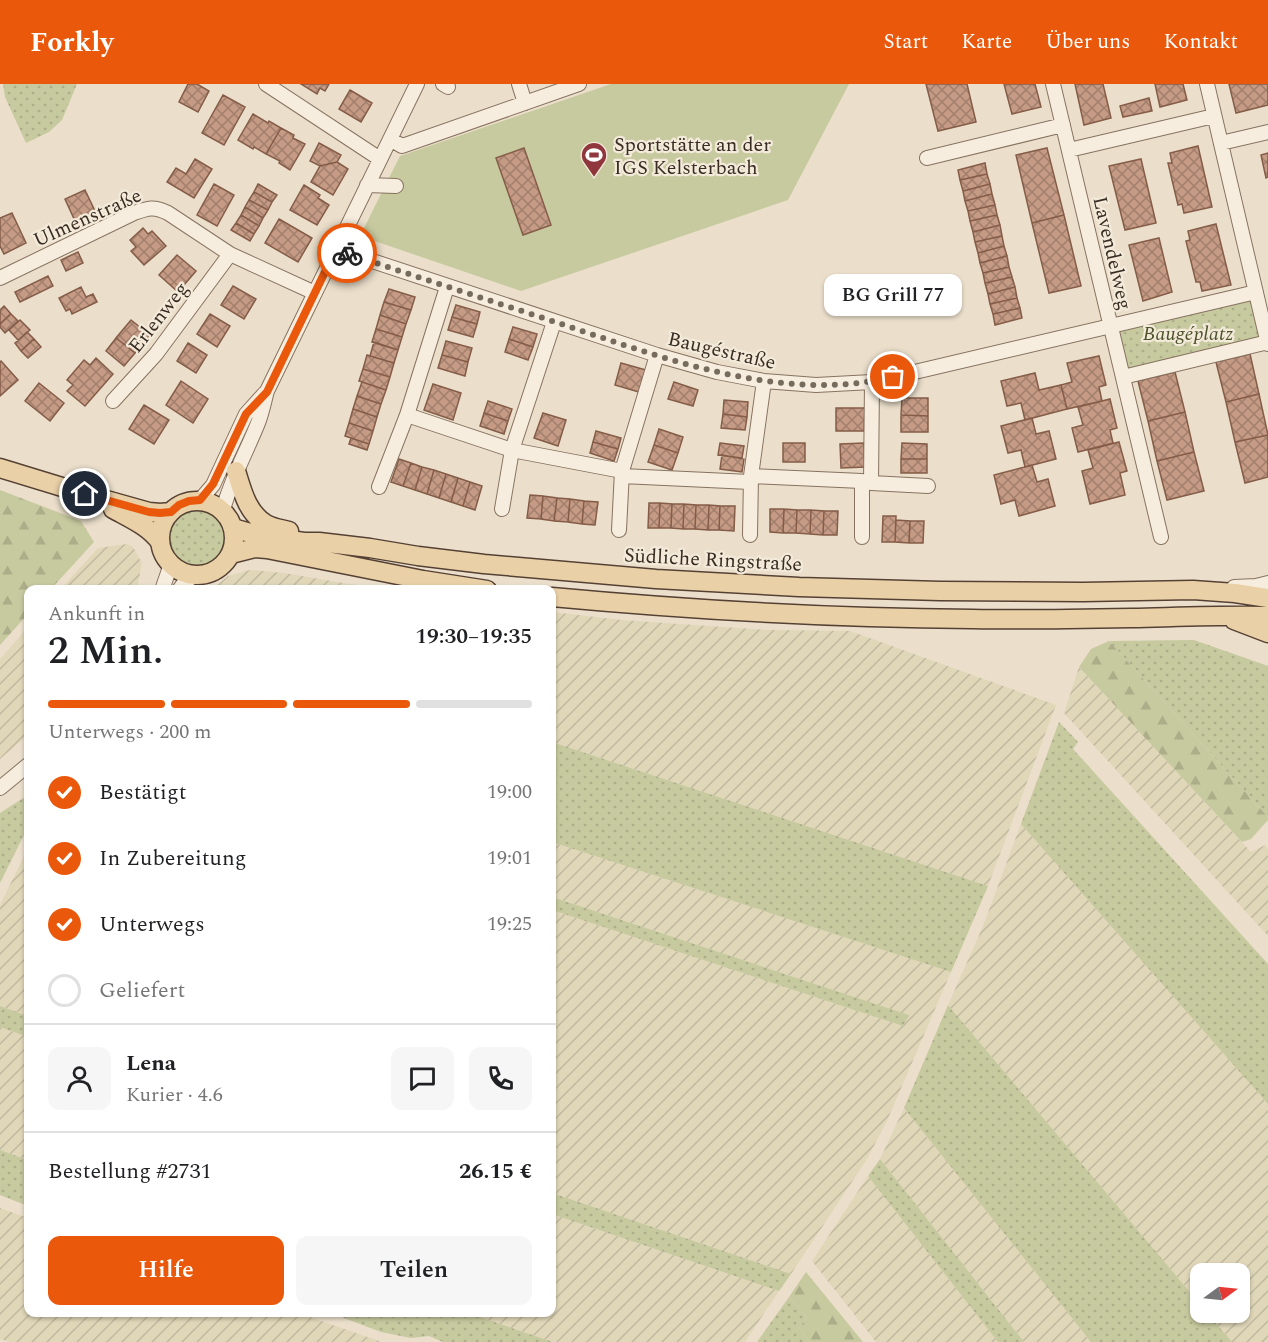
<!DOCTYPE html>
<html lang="de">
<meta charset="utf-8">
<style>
body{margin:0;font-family:Spectral,serif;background:#f6f6f6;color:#202124;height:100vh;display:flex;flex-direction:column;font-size:22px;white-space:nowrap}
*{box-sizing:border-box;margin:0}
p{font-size:20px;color:#757577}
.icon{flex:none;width:33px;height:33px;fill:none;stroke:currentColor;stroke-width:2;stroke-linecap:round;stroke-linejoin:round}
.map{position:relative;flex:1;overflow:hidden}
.side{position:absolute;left:24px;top:501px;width:532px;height:732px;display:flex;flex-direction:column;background:#fff;border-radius:12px;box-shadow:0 2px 4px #0004}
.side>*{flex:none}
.needle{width:39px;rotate:75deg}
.tools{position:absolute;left:1190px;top:1179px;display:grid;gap:12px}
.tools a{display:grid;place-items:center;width:60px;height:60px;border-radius:12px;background:#fff;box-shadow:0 2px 4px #0004;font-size:30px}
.pin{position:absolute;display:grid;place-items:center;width:51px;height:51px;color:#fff;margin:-26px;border:3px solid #fff;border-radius:50%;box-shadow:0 2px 6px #0007}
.courier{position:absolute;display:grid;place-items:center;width:60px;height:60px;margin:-30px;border:4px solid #ea580c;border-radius:50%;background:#fff;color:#222;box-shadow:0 2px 8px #0007}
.bubble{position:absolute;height:42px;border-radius:12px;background:#fff;box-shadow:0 2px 4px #0004;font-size:20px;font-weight:600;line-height:42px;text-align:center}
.overview em{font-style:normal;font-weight:600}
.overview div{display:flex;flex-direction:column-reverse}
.overview{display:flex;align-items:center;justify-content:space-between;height:102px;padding:0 24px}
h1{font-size:39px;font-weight:600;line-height:45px}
.bar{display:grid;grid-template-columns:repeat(4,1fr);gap:9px 6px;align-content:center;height:72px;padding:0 24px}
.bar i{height:8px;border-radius:4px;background:#e0e0e0}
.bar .current{background:#ea580c}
.bar p{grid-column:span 4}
.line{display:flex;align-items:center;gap:15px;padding:0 24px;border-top:2px solid #e0e0e0}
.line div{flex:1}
.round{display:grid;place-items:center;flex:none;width:63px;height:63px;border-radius:12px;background:#f6f6f6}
ol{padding:0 24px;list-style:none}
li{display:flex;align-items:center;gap:18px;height:66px}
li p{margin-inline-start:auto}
li .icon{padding:6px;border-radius:50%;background:#ea580c;color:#fff;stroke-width:4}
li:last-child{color:#757577}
li i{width:33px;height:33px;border:3px solid #e0e0e0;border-radius:50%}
.cta{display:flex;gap:12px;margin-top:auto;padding:12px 24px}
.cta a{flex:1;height:69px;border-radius:12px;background:#ea580c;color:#fff;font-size:24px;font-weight:600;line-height:69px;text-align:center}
.cta a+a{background:#f6f6f6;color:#202124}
header{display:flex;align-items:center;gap:36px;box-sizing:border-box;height:84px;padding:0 30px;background:#ea580c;color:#fff}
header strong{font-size:28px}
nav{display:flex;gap:33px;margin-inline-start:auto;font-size:21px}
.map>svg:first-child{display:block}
.farmland{fill:url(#farmland-furrows)}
.grass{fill:url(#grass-dots)}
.forest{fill:url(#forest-firs)}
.garden{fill:#c7c99f}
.building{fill:url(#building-cross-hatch);stroke:#845c48;stroke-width:1.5}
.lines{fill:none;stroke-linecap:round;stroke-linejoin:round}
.minor-casing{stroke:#877260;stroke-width:16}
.major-casing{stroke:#554134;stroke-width:21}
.minor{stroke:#f6edde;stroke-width:14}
.major{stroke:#ead0a7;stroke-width:18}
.done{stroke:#776b5d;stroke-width:6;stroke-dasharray:0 10.8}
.route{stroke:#ea580c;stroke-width:8}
.labels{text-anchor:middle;stroke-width:4.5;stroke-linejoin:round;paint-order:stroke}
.poi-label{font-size:20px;fill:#392c22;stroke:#f3eada;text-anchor:start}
.street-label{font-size:20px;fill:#392c22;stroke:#f3eada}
.park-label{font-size:20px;font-style:italic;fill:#4c532b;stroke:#f3eada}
</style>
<header>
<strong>Forkly</strong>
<nav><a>Start</a><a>Karte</a><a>Über uns</a><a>Kontakt</a></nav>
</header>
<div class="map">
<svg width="1268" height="1258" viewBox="0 0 1268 1258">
<defs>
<pattern id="farmland-furrows" width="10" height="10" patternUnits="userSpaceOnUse" patternTransform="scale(1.5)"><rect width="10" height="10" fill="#e0d7b9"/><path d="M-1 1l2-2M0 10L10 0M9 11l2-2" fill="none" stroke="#c1b99f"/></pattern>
<pattern id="grass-dots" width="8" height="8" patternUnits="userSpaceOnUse" patternTransform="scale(1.5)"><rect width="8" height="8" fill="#c7c99f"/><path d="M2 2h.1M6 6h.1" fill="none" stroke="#acad89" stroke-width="1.8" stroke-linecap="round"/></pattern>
<pattern id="forest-firs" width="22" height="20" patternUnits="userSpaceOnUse" patternTransform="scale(1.5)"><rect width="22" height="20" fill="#c7c99f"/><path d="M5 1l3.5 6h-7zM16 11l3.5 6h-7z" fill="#acad89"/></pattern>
<pattern id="building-cross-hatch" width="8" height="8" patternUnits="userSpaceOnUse" patternTransform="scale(1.5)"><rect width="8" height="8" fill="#c69b85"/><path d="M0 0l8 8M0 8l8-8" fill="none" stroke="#a27f6c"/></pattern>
</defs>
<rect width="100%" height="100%" fill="#ebdfcb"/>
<!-- farmland -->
<path class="farmland" d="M127,460L133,463L142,479L137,505H61L98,464Z
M250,486L284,489L379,505H212L228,492Z
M552,528L622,536L767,546L850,547L1056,621L988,802L552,658Z
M28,543V651L0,675V575Z
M1079,583L1251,768L1265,761L1268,765V852L1064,629Z
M1021,740L1268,1020V1258H1232L1207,1229L1239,1228V1190H1200V1220L948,921L983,842Z
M552,758L951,888L887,1037L867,1075L791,1190L552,1109V826L903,942L908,931L552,813Z
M28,764V932L0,922V821Z
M0,943L28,953V1076L0,1066Z
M904,1024L1091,1258H1024L880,1075Z
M868,1092L998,1258H876L812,1177Z
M0,1124L28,1134V1228L298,1229L382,1258H9L0,1255Z
M552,1130L779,1207L745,1258H553L468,1229L552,1228Z"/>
<!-- grass -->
<path class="grass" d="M3,0H77L62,36L49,48L26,59L5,13Z
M1248,203L1262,263L1129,295L1115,234Z
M168 454a30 30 0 1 1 60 0a30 30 0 1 1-60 0Z
M1194,556L1268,582V733L1109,557Z
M1059,638L1078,658L1073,665L1268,880V1020L1021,740Z
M552,658L988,802L951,888L552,758Z
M28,711V743L0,799V729Z
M552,813L909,931L903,942L552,826Z
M948,921L1200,1220V1228L1207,1229L1232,1258H1091L904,1024Z
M0,922L28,932V953L0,943Z
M0,1066L28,1076V1122L0,1111Z
M880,1075L1024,1258H998L868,1092Z
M552,1109L791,1190L779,1207L552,1130Z
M789,1213L807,1233L799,1244L810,1258H757Z
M336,1229H468L553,1258H443L429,1252L411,1254L381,1248L344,1234Z"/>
<!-- forest -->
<path class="forest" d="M0,406L81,437L94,458L51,505L28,506V530L0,561Z
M1109,557L1268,733V736L1251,755L1242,758L1079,583L1091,565Z
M806,1188L863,1258H810L799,1244L807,1233L789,1213Z"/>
<!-- garden -->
<path class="garden" d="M611,0H849L788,116L521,207L360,152L400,72Z"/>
<!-- building -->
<path class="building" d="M188,0H197L209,7L198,28L179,18Z
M301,0H329L325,7L320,4L317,10Z
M926,0H967L976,38L938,47Z
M1004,0H1035L1041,23L1012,30Z
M1075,0H1103L1111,34L1084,41Z
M1155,0H1183L1187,16L1160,23Z
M1229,0H1268V21L1236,29Z
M350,6L372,19L361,38L339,25Z
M223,11L245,23L224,61L202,49Z
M1149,14L1152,27L1123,33L1120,22Z
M253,30L268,39L269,37L281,44L266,70L254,63L253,65L238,56Z
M281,44L294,51L293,54L305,60L290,86L279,79L280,77L266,70Z
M319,59L341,71L337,78L320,82L310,77Z
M1198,62L1212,123L1184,129L1182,120L1178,121L1168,79H1172L1170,69Z
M524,64L551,141L523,151L496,74Z
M1047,64L1064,131L1032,139L1016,71Z
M1268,69V93L1266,94L1261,71Z
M195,75L212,85L194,114L167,98L176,84L186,90Z
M1141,75L1156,139L1125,146L1109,82Z
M337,78L348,85L333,111L311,98L320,82Z
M985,79L987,90L960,96L958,86Z
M987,90L990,100L963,107L960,96Z
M214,100L234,111L217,142L197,131Z
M258,100L277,111L272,118L254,108Z
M990,100L992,110L965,117L963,107Z
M304,101L320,111L318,114L329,121L317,141L290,126Z
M85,106L95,127L75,137L65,115Z
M254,108L272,118L268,126L249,116Z
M992,110L995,121L968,127L965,117Z
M249,116L268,126L263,134L245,123Z
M995,121L997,131L970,137L968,127Z
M245,123L263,134L259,142L241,131Z
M12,129L26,159L4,170L0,162V134Z
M241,131L259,142L254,150L236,139Z
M997,131L1000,141L973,148L970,137Z
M1064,131L1081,202L1049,209L1032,139Z
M279,135L312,154L298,178L265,159Z
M236,139L254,150L250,157L231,146Z
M1216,140L1231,201L1202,207L1200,198H1196L1186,157L1190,156L1188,147Z
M1000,141L1002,152L975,158L973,148Z
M143,144L148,150L152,147L166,162L144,181L131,167L136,163L130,156Z
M1002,152L1004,162L978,169L975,158Z
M1159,154L1172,208L1143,217L1129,161Z
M1004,162L1007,172L980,179L978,169Z
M78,168L83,179L66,187L61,176Z
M177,171L196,187L178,208L159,191Z
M1007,172L1009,183L983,189L980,179Z
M1009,183L1012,193L985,199L983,189Z
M48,192L53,202L20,218L15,208Z
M1012,193L1015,203L988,210L985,199Z
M233,202L256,215L244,235L221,221Z
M81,203L86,213L93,210L97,218L72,230L70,225L66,227L59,214Z
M1015,203L1017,214L990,220L988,210Z
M389,205L415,213L411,226L384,218Z
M1017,214L1020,224L993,230L990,220Z
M384,218L411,226L406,240L380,231Z
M456,221L480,228L477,240L452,233Z
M4,222L11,230L0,240V226Z
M1020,224L1022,234L995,241L993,230Z
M11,230L18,237L5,249L0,243V240Z
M210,230L230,242L217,263L197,250Z
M380,231L406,240L402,253L376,245Z
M452,233L477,240L473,253L448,246Z
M20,236L30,246L18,256L9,246Z
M131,236L150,251L135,269L116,254Z
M513,243L537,250L533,263L509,255Z
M376,245L402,253L398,266L372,258Z
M27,248L34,255L21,267L15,259Z
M116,254L135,269L124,282L106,267Z
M34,255L41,263L28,274L21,267Z
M509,255L533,263L528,276L505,268Z
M446,257L472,264L468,278L442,271Z
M374,258L398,266L394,279L370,272Z
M188,259L207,271L196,289L177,277Z
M1250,270L1259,310L1226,318L1216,278Z
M367,271L394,279L390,293L363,285Z
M442,271L468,278L465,292L438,284Z
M1099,272L1106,301L1099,303L1102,317L1067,325L1061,301L1072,298L1067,279Z
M96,274L113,290L85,322L67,307L73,301L67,296L84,276L90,281Z
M1,277L18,296L0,312V278Z
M621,279L646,286L639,308L615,301Z
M363,285L390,293L386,306L359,297Z
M1175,288L1185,328L1148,337L1138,297Z
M1035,289L1039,306L1061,301L1067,325L1025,336L1021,319L1007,322L1001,297Z
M181,297L208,315L193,339L166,321Z
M362,298L386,306L381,320L357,312Z
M674,298L698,306L693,322L668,315Z
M39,299L64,319L50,337L25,317Z
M433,300L461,309L453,336L424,326Z
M1259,310L1268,351L1235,358L1226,318Z
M357,312L381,320L377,333L353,325Z
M902,314H928V332L901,331Z
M1110,315L1117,344L1110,346L1113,359L1078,368L1072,344L1083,341L1078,323Z
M724,316L748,318L747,333L723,330Z
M488,317L512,325L508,337L484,329Z
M144,321L169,336L154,360L129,345Z
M836,324H865L864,347H836Z
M353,325L377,333L373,347L349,339Z
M1185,328L1194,368L1157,377L1148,337Z
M484,329L508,337L504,350L480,342Z
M543,329L566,336L558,362L534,354Z
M723,330L747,333L745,346L721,344Z
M901,331L928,332V348H901Z
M1032,334L1036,350L1049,347L1056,375L1025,383L1021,366L1008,369L1001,342Z
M349,339L373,347L369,360L345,352Z
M659,345L683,353L678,369L654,361Z
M596,347L621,354L618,365L593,358Z
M1268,351V393L1245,399L1235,358Z
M351,354L369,360L367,366L349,360Z
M593,358L618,365L614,377L590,369Z
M1119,358L1127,387L1120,389L1125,411L1090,420L1082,387L1093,384L1088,366Z
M720,359L744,362L742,374L718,371Z
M783,359H805V378H783Z
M864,359L865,383L841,384L840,360Z
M902,359L927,360V375H901Z
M654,361L678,369L672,386L648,378Z
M1194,368L1204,407L1167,416L1157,377Z
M722,371L744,375L742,388L720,385Z
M399,375L411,379L403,402L391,398Z
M901,375H927V389H901Z
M411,379L422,383L415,406L403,402Z
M1032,381L1037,398L1048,395L1055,422L1019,432L1015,416L1001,420L994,391Z
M422,383L434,386L427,410L415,406Z
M434,386L446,390L439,414L427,410Z
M446,390L458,394L451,418L439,414Z
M458,394L470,398L463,422L451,418Z
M470,398L482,402L475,426L463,422Z
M530,411L543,412L541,435L527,434Z
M543,412L557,414L554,437L541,435Z
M557,414L570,415L568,438L554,437Z
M570,415L584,417L582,440L568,438Z
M584,417L598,418L595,441L582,440Z
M649,419H660L659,444H648Z
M660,419L672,420L671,444H659Z
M672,420H684L683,445L671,444Z
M684,420L696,421L695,445H683Z
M696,421H709L708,446L695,445Z
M709,421L720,422L719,446H708Z
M720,422H735L734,447L719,446Z
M770,425H784L783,449L770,448Z
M784,425L797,426L796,449H783Z
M797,426H811L810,450L796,449Z
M811,426L824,427L823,451L810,450Z
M824,427H838L837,451H823Z
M883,432H896L895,458H882Z
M896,436L910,437L909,459L895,458Z
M910,437H924L923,459H909Z"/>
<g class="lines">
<!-- minor casing -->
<g class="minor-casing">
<path id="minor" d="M266,0L380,75
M443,0L448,3
M519,0L525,19
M1053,0L1161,453
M1207,0L1268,260
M390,55L402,62L579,0
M1221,59L1268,48
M1069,66L1214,32
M927,74L1063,41
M367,101L396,102
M336,165L657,271L717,288L764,297L816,301L872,298L1256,208
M0,194L134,129C148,124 154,122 168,129L230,170L315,209
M1123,293L1268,258
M113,317L156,270L230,170
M407,331L512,366L622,387L657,271
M622,392L750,398
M751,392L862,397L871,399L928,402
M871,399L872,298
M379,403L407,331L447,203
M200,416L213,401L246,330L265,309
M502,425L512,366L554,238
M223,426C231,395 246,369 258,339C262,329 264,318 267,307L417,0
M619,446L622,387
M750,451L751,392L764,297
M862,453V397
M1234,503L1256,502L1268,499
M162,506L171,480
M179,506L184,499L195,491
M0,704L28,681"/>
</g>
<!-- major casing -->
<g class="major-casing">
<path id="major" d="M0,384L85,410L149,428L160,429L171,428
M236,387C242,406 247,429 266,440C273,444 282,445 289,447
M160 454a37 37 0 1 1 74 0a37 37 0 1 1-74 0Z
M113,425C131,435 148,442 160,458
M233,444L261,452L304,458H319L370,464L418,472L484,480L656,495L799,503L940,507L1083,508L1193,506L1235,509L1268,514
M231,470L255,464L267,465L423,496L487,506
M552,513C692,526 833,534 973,535C1026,536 1079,535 1132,534C1177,533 1223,531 1268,532
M1234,536L1268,549"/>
</g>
<!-- minor -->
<use href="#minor" class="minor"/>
<!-- major -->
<use href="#major" class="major"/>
</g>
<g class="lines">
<!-- done -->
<path class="done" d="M347,169C416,193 486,215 555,238C662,273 778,320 893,293"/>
<!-- route -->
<path class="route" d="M85,410L149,428L160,429L171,428L179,421L189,417L200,416L213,400L246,330L267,308L336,165L347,169"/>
</g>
<!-- icons -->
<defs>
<g id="stadium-pin" transform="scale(1.35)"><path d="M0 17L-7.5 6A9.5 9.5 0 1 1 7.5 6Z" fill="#90363d" stroke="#f3eada"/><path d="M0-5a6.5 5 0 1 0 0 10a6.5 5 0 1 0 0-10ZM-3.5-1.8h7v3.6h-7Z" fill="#fff"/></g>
</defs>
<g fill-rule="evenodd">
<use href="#stadium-pin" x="594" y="71"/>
</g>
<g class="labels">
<!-- poi labels -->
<g class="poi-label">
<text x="614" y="67">Sportstätte an der<tspan x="614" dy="23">IGS Kelsterbach</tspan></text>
</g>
<!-- street labels -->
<g class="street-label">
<text transform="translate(87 133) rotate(-24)" y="7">Ulmenstraße</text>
<text transform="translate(1113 169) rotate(77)" y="7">Lavendelweg</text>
<text transform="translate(158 233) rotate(-52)" y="7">Erlenweg</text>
<text transform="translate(722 266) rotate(13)" y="7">Baugéstraße</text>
<text transform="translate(713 475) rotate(3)" y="7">Südliche Ringstraße</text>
</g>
<!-- park labels -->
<g class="park-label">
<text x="1188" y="256">Baugéplatz</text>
</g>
</g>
</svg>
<div class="tools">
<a><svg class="needle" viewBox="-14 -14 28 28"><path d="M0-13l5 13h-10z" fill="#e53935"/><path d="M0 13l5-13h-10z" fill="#757577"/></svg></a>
</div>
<div class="pin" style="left:893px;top:293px;background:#ea580c"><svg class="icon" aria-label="bag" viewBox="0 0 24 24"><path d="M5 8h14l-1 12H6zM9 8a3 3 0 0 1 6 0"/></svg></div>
<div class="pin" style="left:85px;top:410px;background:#1f2937"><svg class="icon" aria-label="home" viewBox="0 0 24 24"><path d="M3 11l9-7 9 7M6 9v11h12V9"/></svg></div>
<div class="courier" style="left:347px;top:169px"><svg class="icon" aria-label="bike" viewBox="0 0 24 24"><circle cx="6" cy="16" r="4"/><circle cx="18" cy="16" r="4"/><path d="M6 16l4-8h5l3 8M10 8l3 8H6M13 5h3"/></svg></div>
<div class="bubble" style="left:824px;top:190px;width:138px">BG Grill 77</div>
<section class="side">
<div class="overview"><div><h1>2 Min.</h1><p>Ankunft in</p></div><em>19:30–19:35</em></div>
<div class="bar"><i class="current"></i><i class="current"></i><i class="current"></i><i></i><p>Unterwegs · 200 m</p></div>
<ol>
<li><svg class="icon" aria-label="check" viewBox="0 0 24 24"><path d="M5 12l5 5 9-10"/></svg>Bestätigt<p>19:00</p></li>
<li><svg class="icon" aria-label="check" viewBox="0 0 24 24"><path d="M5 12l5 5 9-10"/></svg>In Zubereitung<p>19:01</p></li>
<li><svg class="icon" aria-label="check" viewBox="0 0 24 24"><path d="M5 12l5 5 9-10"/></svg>Unterwegs<p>19:25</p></li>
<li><i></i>Geliefert</li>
</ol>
<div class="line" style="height:108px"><a class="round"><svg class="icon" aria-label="person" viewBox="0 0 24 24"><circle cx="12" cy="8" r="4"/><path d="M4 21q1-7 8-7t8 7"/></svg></a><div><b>Lena</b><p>Kurier · 4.6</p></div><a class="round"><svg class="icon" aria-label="chat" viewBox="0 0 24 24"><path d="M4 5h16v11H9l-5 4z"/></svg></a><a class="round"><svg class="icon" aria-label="phone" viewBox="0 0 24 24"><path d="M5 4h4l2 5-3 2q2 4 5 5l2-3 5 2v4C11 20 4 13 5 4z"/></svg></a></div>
<div class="line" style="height:78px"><div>Bestellung #2731</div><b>26.15 €</b></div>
<div class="cta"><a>Hilfe</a><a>Teilen</a></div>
</section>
</div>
